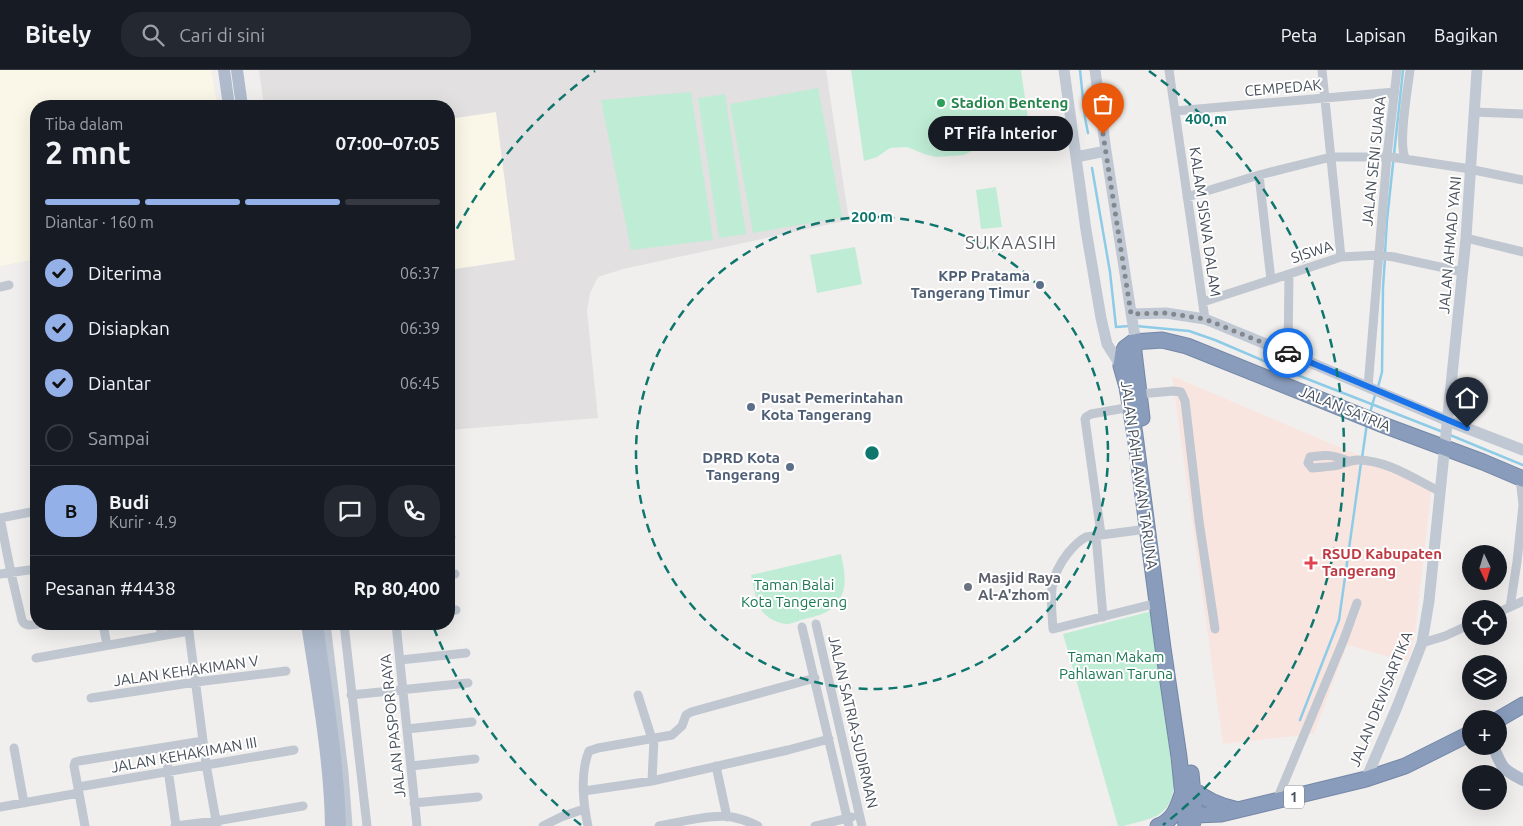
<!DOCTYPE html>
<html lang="id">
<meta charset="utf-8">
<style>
body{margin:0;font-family:Ubuntu,sans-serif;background:#242831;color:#f1f3f6;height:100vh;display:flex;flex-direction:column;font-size:19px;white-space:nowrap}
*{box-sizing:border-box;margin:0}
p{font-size:16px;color:#9ea1a6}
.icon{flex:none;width:28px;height:28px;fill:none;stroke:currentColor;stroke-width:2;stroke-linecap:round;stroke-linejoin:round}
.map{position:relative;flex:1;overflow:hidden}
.details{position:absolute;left:30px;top:30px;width:425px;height:530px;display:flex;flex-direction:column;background:#171b24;border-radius:20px;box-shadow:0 5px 20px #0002}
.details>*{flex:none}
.needle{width:32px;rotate:176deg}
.tools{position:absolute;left:1462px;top:475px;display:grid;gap:10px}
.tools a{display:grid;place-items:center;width:45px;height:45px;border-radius:50%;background:#171b24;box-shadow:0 5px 20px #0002;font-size:25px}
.pin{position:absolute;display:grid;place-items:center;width:42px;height:42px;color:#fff;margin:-51px -21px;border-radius:50% 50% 50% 0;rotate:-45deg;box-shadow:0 0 5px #0007}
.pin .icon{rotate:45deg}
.courier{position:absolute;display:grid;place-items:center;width:50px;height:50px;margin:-25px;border:4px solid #1a73e8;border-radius:50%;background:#fff;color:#222;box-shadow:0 1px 6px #0007}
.bubble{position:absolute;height:35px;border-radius:18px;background:#171b24;box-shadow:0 5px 20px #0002;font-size:16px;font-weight:700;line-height:35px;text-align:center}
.head em{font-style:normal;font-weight:700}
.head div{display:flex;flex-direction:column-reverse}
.head{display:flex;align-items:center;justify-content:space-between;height:85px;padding:0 15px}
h1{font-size:32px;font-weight:700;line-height:38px}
.bar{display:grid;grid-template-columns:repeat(4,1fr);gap:8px 5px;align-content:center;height:60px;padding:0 15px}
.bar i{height:6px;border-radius:4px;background:#363941}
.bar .current{background:#94b0e8}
.bar p{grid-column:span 4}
.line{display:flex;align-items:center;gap:12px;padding:0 15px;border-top:1px solid #363941}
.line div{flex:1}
.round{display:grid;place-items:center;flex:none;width:52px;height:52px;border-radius:20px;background:#242831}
ol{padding:0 15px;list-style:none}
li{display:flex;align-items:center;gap:15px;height:55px}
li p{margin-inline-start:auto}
li .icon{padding:5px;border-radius:50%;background:#94b0e8;color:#111;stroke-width:4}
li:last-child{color:#9ea1a6}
li i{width:28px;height:28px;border:2px solid #363941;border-radius:50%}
header{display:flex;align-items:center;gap:30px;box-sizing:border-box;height:70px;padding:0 25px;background:#171b24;border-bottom:1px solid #363941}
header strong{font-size:24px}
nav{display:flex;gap:28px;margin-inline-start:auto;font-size:18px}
.search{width:350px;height:45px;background:#242831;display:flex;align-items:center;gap:12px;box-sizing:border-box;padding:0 18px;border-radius:20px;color:#9ea1a6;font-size:19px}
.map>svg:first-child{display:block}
.commercial{fill:#fbf7e8}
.education{fill:#e2e0e0}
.medical{fill:#f9e5e0}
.green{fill:#bfecd5}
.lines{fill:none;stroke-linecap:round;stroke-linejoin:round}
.stream{stroke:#8ecbe7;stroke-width:2.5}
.highway-casing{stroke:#7487a6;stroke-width:17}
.street{stroke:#c0c7d0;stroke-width:9}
.secondary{stroke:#c0c8d4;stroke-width:11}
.primary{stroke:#afbbcc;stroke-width:12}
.highway{stroke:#899cbb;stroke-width:15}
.done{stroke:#82888e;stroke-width:5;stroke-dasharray:0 9}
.route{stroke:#1a73e8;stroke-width:6}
.ring{fill:none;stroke:#0f766e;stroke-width:2.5;stroke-dasharray:9 6}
.leisure-dot{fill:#2e9e5b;stroke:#fff;stroke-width:2}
.service-dot{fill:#5c6f8a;stroke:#fff;stroke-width:2}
.health-dot{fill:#e0444e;stroke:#fff;stroke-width:2}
.worship-dot{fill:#6b7280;stroke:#fff;stroke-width:2}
.labels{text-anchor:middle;stroke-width:4;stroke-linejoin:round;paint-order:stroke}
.shield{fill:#fff;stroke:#7e848c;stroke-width:1}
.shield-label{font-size:14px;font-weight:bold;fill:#47505b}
.street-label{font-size:15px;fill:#47505b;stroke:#fff}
.leisure-label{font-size:15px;font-weight:bold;fill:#27864d;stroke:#fff;text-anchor:start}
.service-label{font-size:15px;font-weight:bold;fill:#4e5e75;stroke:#fff;text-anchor:end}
.health-label{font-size:15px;font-weight:bold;fill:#be3a42;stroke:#fff;text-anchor:start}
.worship-label{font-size:15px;font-weight:bold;fill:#5b616d;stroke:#fff;text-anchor:start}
.park-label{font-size:15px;fill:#1c7854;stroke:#fff}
.quarter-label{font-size:18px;letter-spacing:1px;fill:#5b5e63;stroke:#fff}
.centre{fill:#0f766e;stroke:#fff;stroke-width:2.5}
.ring-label{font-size:15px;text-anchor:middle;font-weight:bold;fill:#0f766e;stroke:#fff;stroke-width:4;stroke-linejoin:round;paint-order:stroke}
</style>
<header>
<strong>Bitely</strong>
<div class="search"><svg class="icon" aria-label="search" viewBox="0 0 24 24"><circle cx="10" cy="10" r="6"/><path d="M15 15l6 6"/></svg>Cari di sini</div>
<nav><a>Peta</a><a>Lapisan</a><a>Bagikan</a></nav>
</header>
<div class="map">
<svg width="1523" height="756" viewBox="0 0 1523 756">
<rect width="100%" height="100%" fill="#f1efee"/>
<!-- commercial -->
<path class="commercial" d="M0,0H211L217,36H36V189L0,196Z
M496,42L515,190L449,200V49Z"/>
<!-- education -->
<path class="education" d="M259,0H826L849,150L623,199L598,207L590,223L587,241L598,348L449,360V200L515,190L496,42L449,49V36H264Z"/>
<!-- medical -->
<path class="medical" d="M1172,306L1365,388L1428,418L1431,422L1415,564L1408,592L1347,575L1314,664L1223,674Z"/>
<!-- green -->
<path class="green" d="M851,0H1022L1021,1L1032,74L1009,72L1008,65L993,67L983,75L964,85L936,87L924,84L907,77L890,78L877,87L864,91Z
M818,18L842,147L753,163L730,34Z
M691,22L713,170L631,180L601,30Z
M725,24L746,164L719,168L698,28Z
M996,117L1002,157L981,159L976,120Z
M855,177L862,214L817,223L810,185Z
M841,484C844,500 848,514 840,529C832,544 815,546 801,550C796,552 791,554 786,554C777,553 767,548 762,541C755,531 754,517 751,505Z
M1152,541L1174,716C1170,749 1150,748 1124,756H1118L1063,564Z"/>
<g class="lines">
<!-- stream -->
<path class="stream" d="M1080,0L1085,48L1088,63
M1092,98L1110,202L1116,257L1130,256
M1385,183L1387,150L1403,0
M1136,256L1189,261L1215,270L1292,303L1443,362
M1378,317L1382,302L1383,217L1385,188
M1370,343L1375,325
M1450,365L1523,395
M1362,388L1367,353
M1300,650L1339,550L1361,393"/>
<!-- highway casing -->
<g class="highway-casing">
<path id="highway" d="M1138,271L1134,277V282L1142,348
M1499,649L1523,635
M1193,719C1206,730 1219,736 1235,739
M1188,742L1195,745L1221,744L1366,709L1405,696L1471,663
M1158,756C1172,751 1177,740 1181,727
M1186,756L1179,687L1163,578L1135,365L1127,317L1121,296L1123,282L1125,278L1133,272L1162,270L1187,276L1386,356L1483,392L1523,409
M1186,756L1193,752L1195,745L1191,703"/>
</g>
<!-- street -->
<path class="street" d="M1169,0L1205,249
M1322,0L1341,187
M1175,41L1395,22
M1474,42L1523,44
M1406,89C1397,77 1408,17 1410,0
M1259,105L1271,210
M1187,127L1259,105L1331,87H1391L1464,98L1523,110
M1466,168L1523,182
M0,217L9,215
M1203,232L1341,187L1379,185L1394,187L1463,202
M1288,283L1289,204
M1368,317L1387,86L1397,0
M1140,324L1173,321L1181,322L1185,331L1199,451L1215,559
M1348,391C1333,385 1326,384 1310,387L1308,393L1312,398C1321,397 1331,397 1339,395C1346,393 1350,390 1358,390C1386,390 1413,408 1437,420L1440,424
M0,448L11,503L22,550C25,557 31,555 38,554
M0,448L36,441
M1147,459L1086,467C1078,471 1073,477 1068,483C1047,510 1051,528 1053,559L1157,533
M1101,464L1085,349L1086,347L1091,344L1131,337
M1096,465L1103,547
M449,467H451
M0,504L36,499
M449,504H455
M1510,537L1517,492L1523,435L1520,408
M449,540H456
M1499,542L1523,531
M103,554L107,575
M159,554L162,565
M188,554L206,694L217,756
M344,554L367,756
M396,554L417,756
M816,554L862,756
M802,557L849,756
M1422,573L1445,566L1471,554
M36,588L189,561
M400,590L466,583
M351,625L468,613
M638,625L652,669
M91,628L196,612L286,601
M407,659L472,652
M14,678L24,733
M165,678L176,756
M411,696L475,689
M716,696L727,747
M652,711L654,669
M78,717L294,680
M584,721L652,711L788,680L829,669
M1276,732L1344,569L1357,533
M414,733L478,727
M0,737L79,723
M85,756L74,696L75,692L79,691L203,671
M175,756L216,751L303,736
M543,756L561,747L584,739
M588,756C583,734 580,702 589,681L598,678L672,665L682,656L686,645L691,642L815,608
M659,756C679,752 713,744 732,747C741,749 750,752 758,756
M815,756L852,747"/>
<!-- secondary -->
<path class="secondary" d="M1064,0L1086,160L1101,248L1107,274L1121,296
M1095,0L1106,81L1132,249L1135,267L1138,271
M1076,87L1106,81
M1131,244L1166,243L1205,249L1288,283L1448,351L1523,380
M325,554L343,703L347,756
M1366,709L1397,637L1422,573L1429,531L1466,168L1477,0"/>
<!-- primary -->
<path class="primary" d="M224,0L229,36
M237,0L242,36
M307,554C317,619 330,690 331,756
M317,554C326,621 338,688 340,756
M1493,676C1502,698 1502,699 1523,710"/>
<!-- highway -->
<use href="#highway" class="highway"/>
</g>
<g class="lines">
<!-- done -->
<path class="done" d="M1103,64L1131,244L1166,243L1205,249L1288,283"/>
<!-- route -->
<path class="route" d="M1288,283L1467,358"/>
</g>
<!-- distance rings -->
<g class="ring">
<circle cx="872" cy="383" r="236"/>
<path d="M581 755A472 472 0 0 1 433 556M450 172A472 472 0 0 1 595 1M1149 1A472 472 0 0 1 1163 755"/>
</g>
<!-- markers -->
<circle class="leisure-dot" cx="941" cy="33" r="5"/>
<g class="service-dot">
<circle cx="1040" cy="215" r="5"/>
<circle cx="751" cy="337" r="5"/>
<circle cx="790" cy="397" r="5"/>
</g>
<path class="health-dot" d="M1308.5 485.5h5v5h5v5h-5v5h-5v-5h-5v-5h5z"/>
<circle class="worship-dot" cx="968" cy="517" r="5"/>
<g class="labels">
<!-- shield labels -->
<rect class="shield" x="1284" y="715.5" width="20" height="23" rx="4"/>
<g class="shield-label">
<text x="1294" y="732">1</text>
</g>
<!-- street labels -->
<g class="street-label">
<text transform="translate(1283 18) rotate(-5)" y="5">CEMPEDAK</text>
<text transform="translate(1374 91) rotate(-84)" y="5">JALAN SENI SUARA</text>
<text transform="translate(1205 152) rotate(82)" y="5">KALAM SISWA DALAM</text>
<text transform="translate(1450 175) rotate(-85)" y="5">JALAN AHMAD YANI</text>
<text transform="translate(1312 182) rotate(-18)" y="5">SISWA</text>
<text transform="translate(1345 339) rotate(22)" y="5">JALAN SATRIA</text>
<text transform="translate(1139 405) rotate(82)" y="5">JALAN PAHLAWAN TARUNA</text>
<text transform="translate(186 601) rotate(-8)" y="5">JALAN KEHAKIMAN V</text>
<text transform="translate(1381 629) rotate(-68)" y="5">JALAN DEWISARTIKA</text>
<text transform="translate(853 652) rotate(77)" y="5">JALAN SATRIA-SUDIRMAN</text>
<text transform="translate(393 656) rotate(-96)" y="5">JALAN PASPOR RAYA</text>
<text transform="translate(184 685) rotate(-10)" y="5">JALAN KEHAKIMAN III</text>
</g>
<!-- leisure labels -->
<g class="leisure-label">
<text x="951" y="38">Stadion Benteng</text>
</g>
<!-- service labels -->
<g class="service-label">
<text x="1030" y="211">KPP Pratama<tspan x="1030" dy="17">Tangerang Timur</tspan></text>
<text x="761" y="333" text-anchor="start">Pusat Pemerintahan<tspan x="761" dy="17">Kota Tangerang</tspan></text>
<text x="780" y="393">DPRD Kota<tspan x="780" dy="17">Tangerang</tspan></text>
</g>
<!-- health labels -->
<g class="health-label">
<text x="1322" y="489">RSUD Kabupaten<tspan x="1322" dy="17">Tangerang</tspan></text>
</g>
<!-- worship labels -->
<g class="worship-label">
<text x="978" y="513">Masjid Raya<tspan x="978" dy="17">Al-A'zhom</tspan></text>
</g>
<!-- park labels -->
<g class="park-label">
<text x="794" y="520">Taman Balai<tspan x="794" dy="17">Kota Tangerang</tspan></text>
<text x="1116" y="592">Taman Makam<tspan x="1116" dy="17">Pahlawan Taruna</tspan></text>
</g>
<!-- quarter labels -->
<g class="quarter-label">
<text x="1011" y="179">SUKAASIH</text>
</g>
</g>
<circle cx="872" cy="383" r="8" class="centre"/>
<g class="ring-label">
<text x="1206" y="54">400 m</text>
<text x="872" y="152">200 m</text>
</g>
</svg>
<div class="tools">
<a><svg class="needle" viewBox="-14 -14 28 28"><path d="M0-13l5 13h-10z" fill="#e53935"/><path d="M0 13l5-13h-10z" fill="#9ea1a6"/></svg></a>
<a><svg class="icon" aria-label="locate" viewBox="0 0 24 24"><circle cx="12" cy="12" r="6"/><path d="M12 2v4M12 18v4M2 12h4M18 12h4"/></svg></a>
<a><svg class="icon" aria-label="layers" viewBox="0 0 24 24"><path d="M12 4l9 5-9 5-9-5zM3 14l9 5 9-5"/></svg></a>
<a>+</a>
<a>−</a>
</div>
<div class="pin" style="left:1103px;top:64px;background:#ea580c"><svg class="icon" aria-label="bag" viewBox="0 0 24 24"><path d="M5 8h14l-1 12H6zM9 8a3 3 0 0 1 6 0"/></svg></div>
<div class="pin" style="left:1467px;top:358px;background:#1f2937"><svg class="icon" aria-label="home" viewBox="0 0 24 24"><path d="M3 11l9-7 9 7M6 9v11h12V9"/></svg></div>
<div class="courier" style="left:1288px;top:283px"><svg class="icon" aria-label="car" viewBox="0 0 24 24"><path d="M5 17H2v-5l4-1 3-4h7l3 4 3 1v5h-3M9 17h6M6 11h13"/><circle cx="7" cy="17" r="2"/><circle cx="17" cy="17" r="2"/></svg></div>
<div class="bubble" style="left:928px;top:46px;width:145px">PT Fifa Interior</div>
<section class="details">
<div class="head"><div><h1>2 mnt</h1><p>Tiba dalam</p></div><em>07:00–07:05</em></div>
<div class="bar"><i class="current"></i><i class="current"></i><i class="current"></i><i></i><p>Diantar · 160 m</p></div>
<ol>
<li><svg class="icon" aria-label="check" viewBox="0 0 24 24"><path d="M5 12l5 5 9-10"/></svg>Diterima<p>06:37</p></li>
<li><svg class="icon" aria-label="check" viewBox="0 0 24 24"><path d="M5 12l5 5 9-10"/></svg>Disiapkan<p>06:39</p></li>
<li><svg class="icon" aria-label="check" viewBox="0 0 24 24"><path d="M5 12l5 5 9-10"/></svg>Diantar<p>06:45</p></li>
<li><i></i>Sampai</li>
</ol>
<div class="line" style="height:90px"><b class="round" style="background:#94b0e8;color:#111">B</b><div><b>Budi</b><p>Kurir · 4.9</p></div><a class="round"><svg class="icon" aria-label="chat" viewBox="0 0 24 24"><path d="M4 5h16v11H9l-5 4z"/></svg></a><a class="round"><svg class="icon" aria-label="phone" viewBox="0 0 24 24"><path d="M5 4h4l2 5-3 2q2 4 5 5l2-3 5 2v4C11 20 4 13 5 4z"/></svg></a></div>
<div class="line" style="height:65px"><div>Pesanan #4438</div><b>Rp 80,400</b></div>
</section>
</div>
